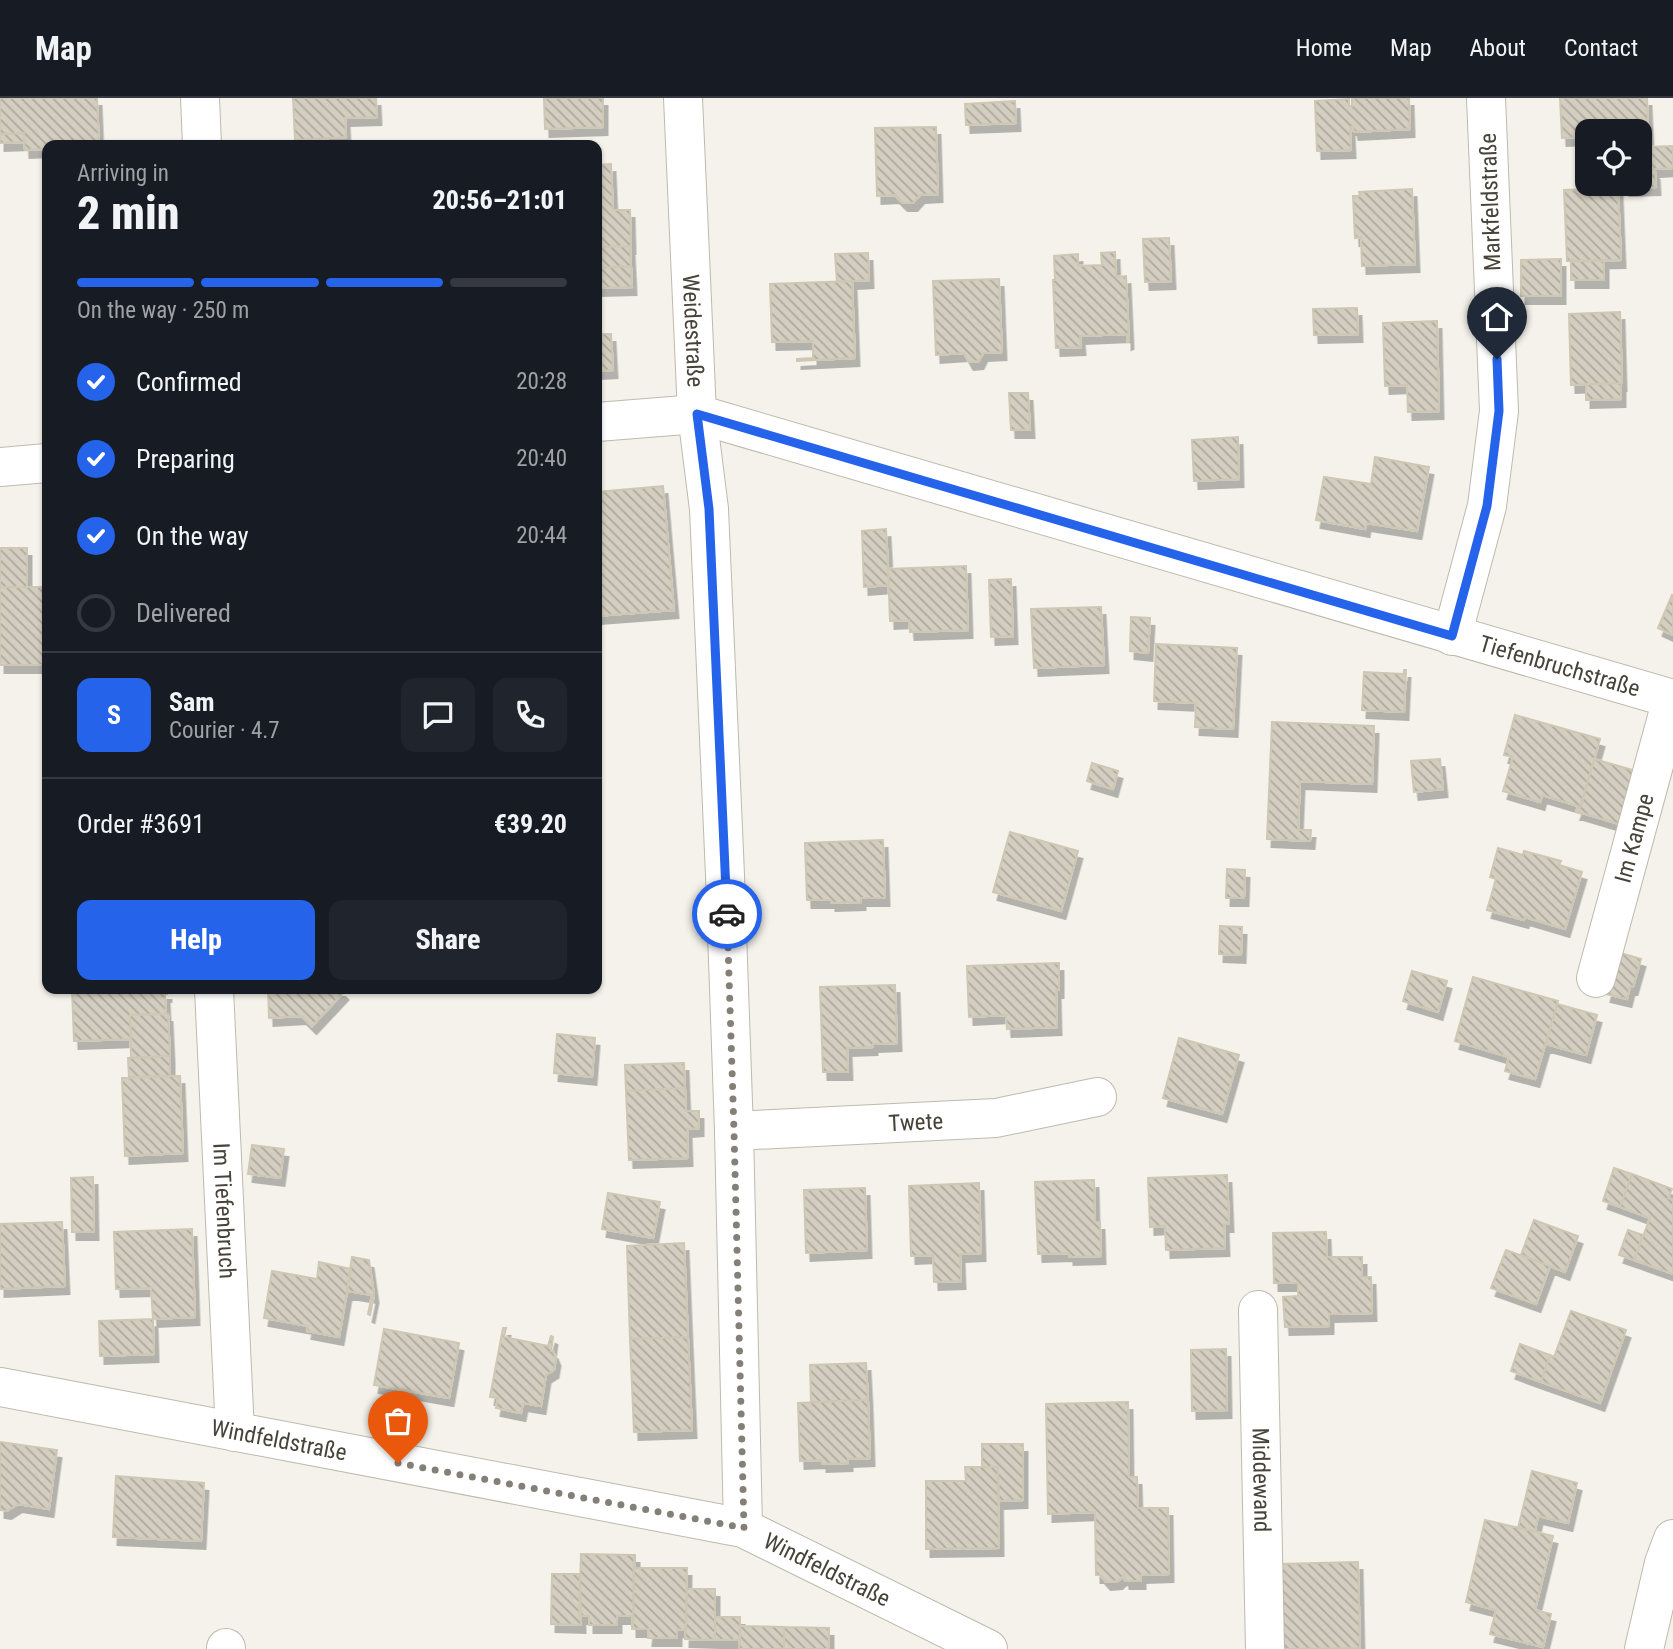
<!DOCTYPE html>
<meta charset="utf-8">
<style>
body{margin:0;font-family:"Roboto Condensed",sans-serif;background:#20242c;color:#f1f3f6;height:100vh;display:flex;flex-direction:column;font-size:26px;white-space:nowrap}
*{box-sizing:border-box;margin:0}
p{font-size:23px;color:#9ea1a6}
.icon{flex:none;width:38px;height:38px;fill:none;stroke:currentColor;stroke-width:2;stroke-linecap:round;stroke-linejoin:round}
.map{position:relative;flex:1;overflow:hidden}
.sheet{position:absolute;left:42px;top:42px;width:560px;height:854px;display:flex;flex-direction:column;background:#171b24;border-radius:14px;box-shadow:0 2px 5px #0004}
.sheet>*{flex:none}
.controls{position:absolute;left:1575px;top:21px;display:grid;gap:14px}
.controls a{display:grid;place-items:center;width:77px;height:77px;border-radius:14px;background:#171b24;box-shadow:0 2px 5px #0004;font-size:35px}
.pin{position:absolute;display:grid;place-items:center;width:60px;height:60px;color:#fff;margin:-72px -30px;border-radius:50% 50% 50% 0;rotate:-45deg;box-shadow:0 0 7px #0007}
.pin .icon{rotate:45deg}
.courier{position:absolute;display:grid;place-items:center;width:70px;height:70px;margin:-35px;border:5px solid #2563eb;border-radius:50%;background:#fff;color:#222;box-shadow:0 2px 9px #0007}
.headline em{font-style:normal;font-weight:800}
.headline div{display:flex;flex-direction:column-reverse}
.headline{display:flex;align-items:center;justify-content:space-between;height:119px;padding:0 35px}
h1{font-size:46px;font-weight:800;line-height:52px}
.bar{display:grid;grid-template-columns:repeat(4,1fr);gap:10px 7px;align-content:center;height:84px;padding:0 35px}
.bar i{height:9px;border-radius:5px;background:#363941}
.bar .current{background:#2563eb}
.bar p{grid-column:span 4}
.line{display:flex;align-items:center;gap:18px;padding:0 35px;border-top:2px solid #363941}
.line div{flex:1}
.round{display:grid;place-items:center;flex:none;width:74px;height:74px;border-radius:14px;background:#20242c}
ol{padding:0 35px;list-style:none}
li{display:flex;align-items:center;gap:21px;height:77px}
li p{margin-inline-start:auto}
li .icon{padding:7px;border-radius:50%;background:#2563eb;color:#fff;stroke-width:4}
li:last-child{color:#9ea1a6}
li i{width:38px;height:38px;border:4px solid #363941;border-radius:50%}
.button{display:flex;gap:14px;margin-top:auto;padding:14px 35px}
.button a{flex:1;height:80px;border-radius:14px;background:#2563eb;color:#fff;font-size:28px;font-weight:800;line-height:80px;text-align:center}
.button a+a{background:#20242c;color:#f1f3f6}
header{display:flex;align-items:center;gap:42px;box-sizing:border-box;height:98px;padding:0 35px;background:#171b24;border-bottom:2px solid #363941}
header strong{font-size:33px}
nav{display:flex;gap:38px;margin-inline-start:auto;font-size:24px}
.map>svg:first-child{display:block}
.building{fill:url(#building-back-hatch);stroke:#cec7b4;stroke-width:2;filter:url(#shadow)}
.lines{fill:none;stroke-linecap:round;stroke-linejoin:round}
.minor-casing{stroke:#bebaad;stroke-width:40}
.minor{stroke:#fff;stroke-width:38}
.done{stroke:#848077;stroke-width:7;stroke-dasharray:0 12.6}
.route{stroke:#2563eb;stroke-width:9}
.labels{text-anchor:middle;stroke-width:6;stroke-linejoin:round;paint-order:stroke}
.street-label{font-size:23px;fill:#474339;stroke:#fff}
</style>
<header>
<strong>Map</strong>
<nav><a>Home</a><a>Map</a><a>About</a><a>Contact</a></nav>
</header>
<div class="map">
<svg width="1673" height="1551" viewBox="0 0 1673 1551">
<defs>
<pattern id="building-back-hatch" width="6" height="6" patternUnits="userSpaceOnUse" patternTransform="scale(1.75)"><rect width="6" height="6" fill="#d4cec0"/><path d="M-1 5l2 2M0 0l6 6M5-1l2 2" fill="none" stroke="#aea99d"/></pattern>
<filter id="shadow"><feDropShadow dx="4.5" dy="8" stdDeviation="0" flood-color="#0004"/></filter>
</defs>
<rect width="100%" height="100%" fill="#f4f2ea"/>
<!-- building -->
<path class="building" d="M0,0H97L99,47H47V51L25,52L24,35L0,36Z
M293,0H376L377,19L345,20L346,39L295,42Z
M544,0H603V29L545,31Z
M1352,0H1409L1410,31L1354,34L1353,29H1350L1351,52L1317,53L1315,3L1349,1V8H1352Z
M1560,0H1647L1649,51H1640V33H1587V39L1562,40Z
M1015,3L1016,25L966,27L965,6Z
M936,29L938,96L920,97L913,105H903L895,97L877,98L875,30Z
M24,35L25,44L0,45V36Z
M1673,48V70L1640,72V51H1649V49Z
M611,66L613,112H630L631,148L597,149V67Z
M1640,72H1655L1656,89L1625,90V86H1640Z
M1618,90L1621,162L1567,163L1564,92Z
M1412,91L1415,166L1362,168L1361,139L1355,140L1353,98H1360L1359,94Z
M1169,140L1171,183L1145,184L1143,141Z
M630,148L631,168L597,170V149Z
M1115,154L1116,179L1126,178L1129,243L1127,244V236L1080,238L1081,249L1056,250L1053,182H1055L1054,158L1078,156V168L1102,167L1101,155Z
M868,155L869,182L837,184L835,156Z
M1561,161V198H1521V162Z
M1571,163H1604V182H1571Z
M631,168L632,189L597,190V170Z
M999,181L1002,254L983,255L979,263L969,264L964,255L936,257L933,183Z
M852,183L855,260L797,263V261L813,260V243L772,244L770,186Z
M1357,210L1358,236L1314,237L1313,211Z
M1620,214L1622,285L1571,287L1569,216Z
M1437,223L1439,313L1408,314L1407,287L1385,288L1383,225Z
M597,236H611L613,272L597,273Z
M1621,285V301L1586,302V286Z
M1009,295H1028L1030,332H1011Z
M1238,339L1239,381L1194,383L1192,342Z
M1375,359L1429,369L1417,433L1366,425L1365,431L1316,422L1324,379L1371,386Z
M663,388L674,512L597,518V394Z
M886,431L889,487L864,489L862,433Z
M0,450H27V489H0Z
M966,468L968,532L910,534L909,522L890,523L888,471Z
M1011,481L1013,538L991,539L989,482Z
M0,489H47V567H0Z
M1672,497L1673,498V537L1658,530Z
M1101,509L1104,567L1034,570L1031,511Z
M1131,519L1150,520L1148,555L1130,553Z
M1156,546L1237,550L1233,631L1195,629L1196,605L1154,603Z
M1404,572H1406L1404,614L1362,612L1364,574L1404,576Z
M1515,617L1600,641L1579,714H1576L1578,708L1542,697L1540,704L1503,693L1513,659L1504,657Z
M1272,624L1374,628L1372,686L1300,683L1298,732H1311L1310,743L1267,741Z
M1440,661L1443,691L1414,694L1411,663Z
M1594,661L1636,673L1622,727L1579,714Z
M1092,665L1118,673L1113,691L1087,683Z
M1010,734L1078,753L1061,813L993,794Z
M883,742L885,800H861V804L831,805V802H807L805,745Z
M1498,750L1523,757L1524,753L1561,763L1559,767L1582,774L1565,831L1525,819L1524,822L1487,812L1496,781L1490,779Z
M1227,771L1245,772L1244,800H1226Z
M1220,828L1242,829L1241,857L1219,856Z
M1617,854L1641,861L1633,889H1630L1627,901L1606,896Z
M1059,865V892H1056L1057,929L1007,931L1006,917L969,919L967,868Z
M1412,873L1447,883L1438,914L1403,903Z
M1473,879L1558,903L1535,981L1505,973L1509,959L1455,943Z
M895,887L897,945L873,946V949L847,950L848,974H823L820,889Z
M72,891H160V894H167V896H165L166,916L130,917L131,941L74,943Z
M268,891H341L344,894L312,928L302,918L269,920Z
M1557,906L1597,917L1586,957L1546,946Z
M166,916H168L170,958L131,960L130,917Z
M557,936L595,940L592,979L554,975Z
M1179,940L1239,957L1222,1016L1163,1000Z
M170,958V978L129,979L128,960Z
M684,965L685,990L626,993L625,967Z
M180,978L183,1055L125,1058L122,980Z
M685,990L686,1013H699V1030L687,1031L688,1060L629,1062L626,993Z
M252,1047L284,1051L280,1080L248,1076Z
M1614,1070L1632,1076L1620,1109L1603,1103Z
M1632,1076L1672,1091L1668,1100L1673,1102V1176L1634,1162L1650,1120L1620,1109Z
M1227,1077L1229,1126H1224L1225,1150L1166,1152L1165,1128L1150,1129L1148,1080Z
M93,1079L94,1134H72L71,1080Z
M1094,1082L1095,1124H1100L1101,1158L1069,1159V1155L1038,1156L1035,1084Z
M979,1085L981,1155L960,1156L961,1183L934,1184L933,1157L911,1158L909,1088Z
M865,1090L867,1152L806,1155L804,1092Z
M608,1095L660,1104L653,1140L602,1131Z
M1534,1122L1578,1138L1565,1174L1521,1157Z
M62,1124L65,1188L0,1191V1126Z
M192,1131L195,1219L153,1221L151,1190L116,1191L114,1134Z
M1628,1132L1643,1137L1634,1162L1619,1157Z
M1326,1134L1327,1159H1362V1179H1371L1372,1215L1329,1216V1228L1285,1229L1283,1199L1298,1198V1185H1274L1273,1135Z
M684,1145L688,1239L630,1241L627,1148Z
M1506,1152L1550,1168L1536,1206L1491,1190Z
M352,1159L369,1162L374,1197L370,1217L368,1216L372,1197L347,1193Z
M319,1164L351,1171L339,1239L307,1233L308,1228L264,1220L272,1173L317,1181Z
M1571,1213L1626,1232L1600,1305L1541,1284L1550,1257L1554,1259Z
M153,1221L154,1256L100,1258L99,1223Z
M503,1230H506L504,1239L548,1248L551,1238L553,1239L551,1253H553L556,1260L554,1272L546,1277L541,1308L523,1305L521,1315L496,1310L498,1300L490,1299Z
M384,1231L459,1245L449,1300L374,1287Z
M688,1239L692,1332L634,1334L630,1241Z
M1520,1246L1550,1257L1541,1284L1511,1273Z
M1226,1251L1227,1312L1192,1313L1191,1252Z
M866,1265L868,1302L811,1304L810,1267Z
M868,1302L870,1360L848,1361V1365L822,1366V1362L800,1363L798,1305Z
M1128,1304L1129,1379H1137L1138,1410H1168L1169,1476L1141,1477V1483H1125L1124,1477L1118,1483L1106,1484L1100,1477H1096L1095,1414L1048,1416L1046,1306Z
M0,1344L57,1352L49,1411L18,1406L7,1413L0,1412Z
M982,1346H1023V1402L999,1403L998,1369H982Z
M965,1369H998L999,1450L926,1451V1383H966Z
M1532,1373L1577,1385L1568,1425L1538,1418L1535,1433L1518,1430Z
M116,1378L204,1385L201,1443L113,1439Z
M1485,1422L1553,1438L1535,1512L1551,1516L1543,1549L1490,1536L1496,1512L1466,1504Z
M581,1456L634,1457L633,1531H632V1518H617V1527H589V1518H579Z
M634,1457H635V1470H687L686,1532L677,1531V1540H648L649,1531H633Z
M1358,1464L1360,1550L1280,1551L1278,1466Z
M552,1476H580L581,1527L551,1526Z
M687,1491H715V1542L685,1541Z
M715,1519H740V1542H715Z
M740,1528L784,1529V1551H739Z
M784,1529L829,1530V1551H784Z"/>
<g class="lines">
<!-- minor casing -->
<g class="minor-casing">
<g id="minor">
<path d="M200,0L202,47"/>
<path id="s1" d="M683,0L697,316L709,411L725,777L734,1033L743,1430"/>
<path id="s2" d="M597,324L697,316L1673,601"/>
<path d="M0,369L47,365"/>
<path d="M1452,538L1487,408L1499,313L1486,0"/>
<path id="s3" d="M1596,880L1672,601"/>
<path id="s4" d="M214,891L235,1334"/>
<path id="s5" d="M734,1033L996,1020L1097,999"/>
<path id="s6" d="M1258,1212L1265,1551"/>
<path id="s7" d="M0,1289L743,1430L988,1551"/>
<path d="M226,1551V1550"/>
<path d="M1644,1551L1664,1465L1673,1441"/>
</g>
</g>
<!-- minor -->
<use href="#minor" class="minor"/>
</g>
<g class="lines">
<!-- done -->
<path class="done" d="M398,1365L744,1430L734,1033L727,816"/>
<!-- route -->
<path class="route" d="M727,816L709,411L697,316L1452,538L1487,408L1499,313L1497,261"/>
</g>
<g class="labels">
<!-- street labels -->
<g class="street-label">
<text transform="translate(1490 104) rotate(-92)" y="8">Markfeldstraße</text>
<text dy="8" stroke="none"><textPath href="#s1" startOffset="233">Weidestraße</textPath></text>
<text dy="8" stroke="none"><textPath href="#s2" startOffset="999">Tiefenbruchstraße</textPath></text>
<text dy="8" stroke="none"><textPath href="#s3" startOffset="145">Im Kampe</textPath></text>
<text dy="8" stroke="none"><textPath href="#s5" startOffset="182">Twete</textPath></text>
<text dy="8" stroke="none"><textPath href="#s4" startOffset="222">Im Tiefenbruch</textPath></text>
<text dy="8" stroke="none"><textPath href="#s7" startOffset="284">Windfeldstraße</textPath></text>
<text dy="8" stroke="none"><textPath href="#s6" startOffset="170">Middewand</textPath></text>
<text dy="8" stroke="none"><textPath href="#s7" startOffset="850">Windfeldstraße</textPath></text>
</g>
</g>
</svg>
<div class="controls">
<a><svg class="icon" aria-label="locate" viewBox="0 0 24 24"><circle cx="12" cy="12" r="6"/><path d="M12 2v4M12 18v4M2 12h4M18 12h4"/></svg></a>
</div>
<div class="pin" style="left:398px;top:1365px;background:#ea580c"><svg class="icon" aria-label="bag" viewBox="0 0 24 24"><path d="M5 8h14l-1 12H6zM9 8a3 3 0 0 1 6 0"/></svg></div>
<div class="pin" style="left:1497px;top:261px;background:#1f2937"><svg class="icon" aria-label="home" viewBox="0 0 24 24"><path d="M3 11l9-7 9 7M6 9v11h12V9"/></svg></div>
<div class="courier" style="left:727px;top:816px"><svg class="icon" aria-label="car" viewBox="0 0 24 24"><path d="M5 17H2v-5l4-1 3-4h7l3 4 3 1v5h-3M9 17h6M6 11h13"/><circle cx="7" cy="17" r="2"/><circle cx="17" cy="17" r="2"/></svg></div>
<section class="sheet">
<div class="headline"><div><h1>2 min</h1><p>Arriving in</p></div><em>20:56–21:01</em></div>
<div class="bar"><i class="current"></i><i class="current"></i><i class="current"></i><i></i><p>On the way · 250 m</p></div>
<ol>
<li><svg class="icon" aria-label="check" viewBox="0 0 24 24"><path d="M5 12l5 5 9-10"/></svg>Confirmed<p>20:28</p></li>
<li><svg class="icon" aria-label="check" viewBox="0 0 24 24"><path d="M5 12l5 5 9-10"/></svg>Preparing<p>20:40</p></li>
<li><svg class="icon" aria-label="check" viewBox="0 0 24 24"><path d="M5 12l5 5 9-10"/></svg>On the way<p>20:44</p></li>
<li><i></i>Delivered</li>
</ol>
<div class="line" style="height:126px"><b class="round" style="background:#2563eb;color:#fff">S</b><div><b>Sam</b><p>Courier · 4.7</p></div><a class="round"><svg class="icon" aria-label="chat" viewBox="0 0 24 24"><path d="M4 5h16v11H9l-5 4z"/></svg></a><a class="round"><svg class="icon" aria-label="phone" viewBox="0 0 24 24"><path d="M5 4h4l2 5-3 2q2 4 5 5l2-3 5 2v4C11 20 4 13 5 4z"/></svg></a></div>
<div class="line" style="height:91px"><div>Order #3691</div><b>€39.20</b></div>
<div class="button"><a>Help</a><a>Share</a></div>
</section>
</div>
